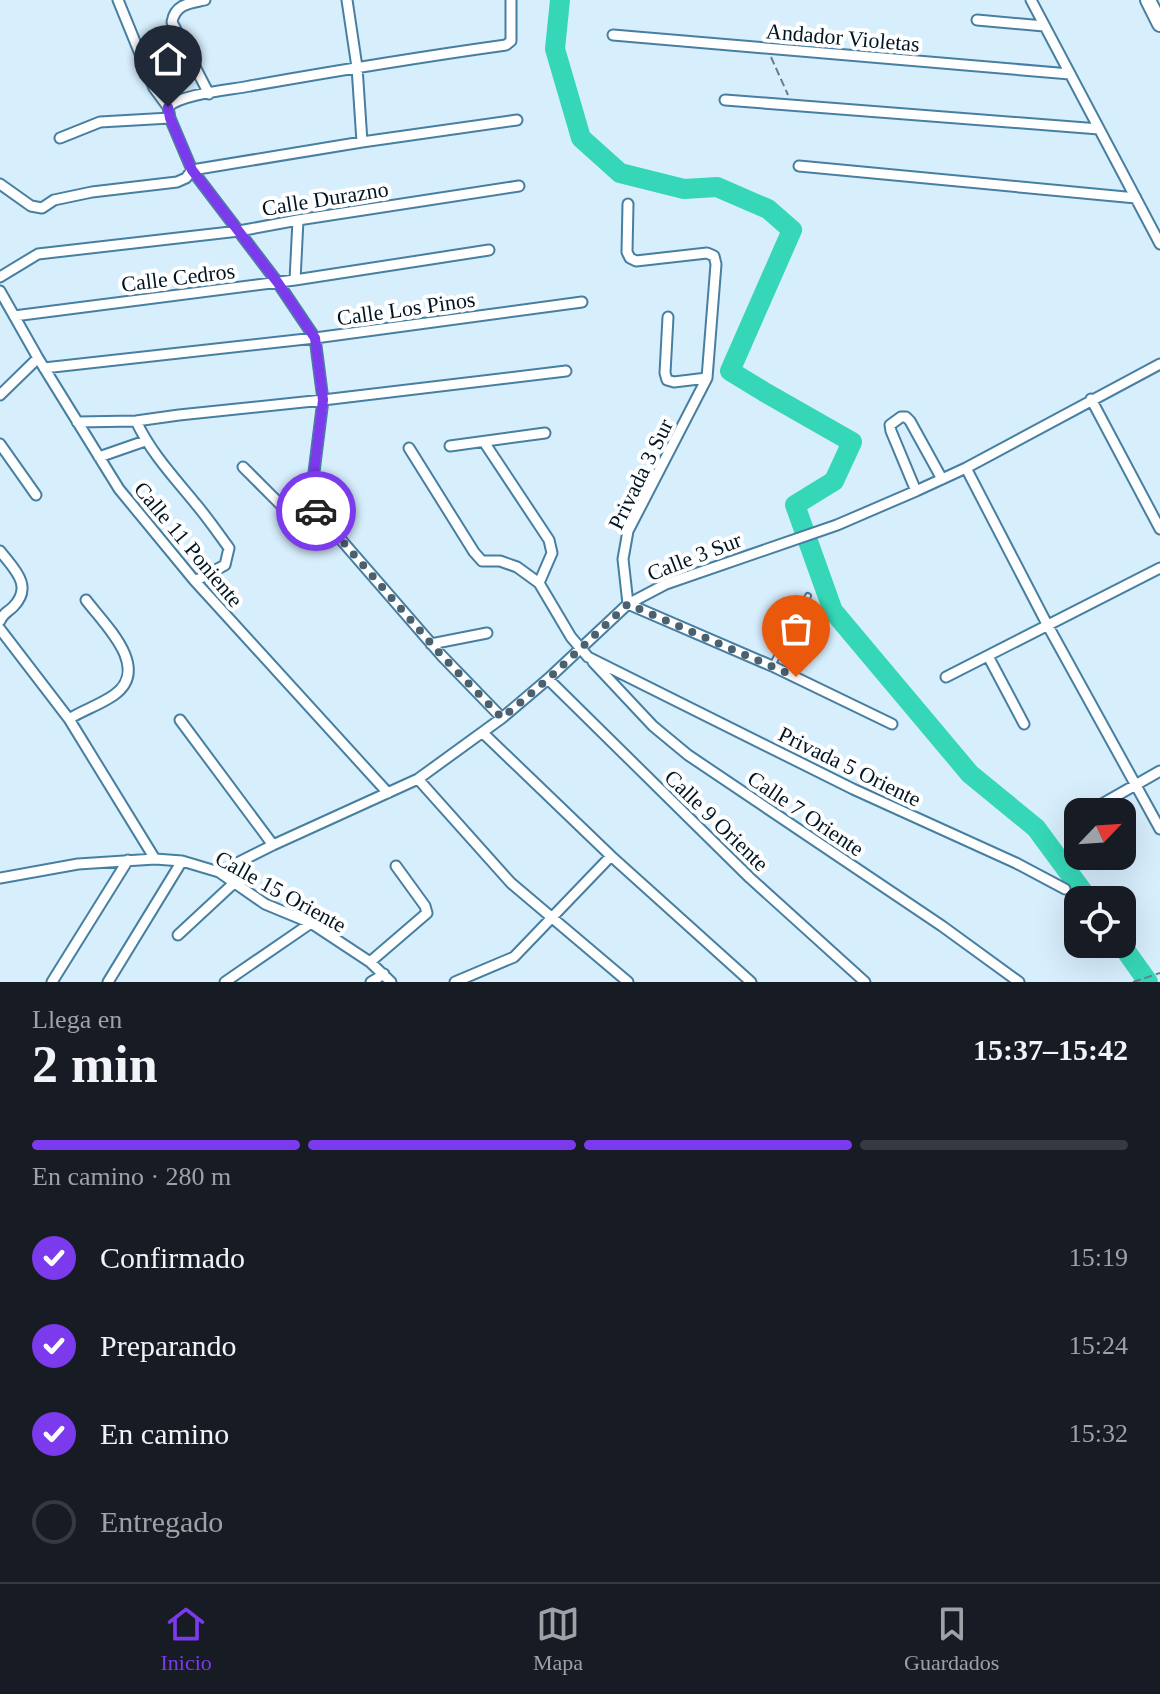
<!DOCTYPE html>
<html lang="es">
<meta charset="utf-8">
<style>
body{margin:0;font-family:"Times New Roman",serif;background:#20242c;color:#f1f3f6;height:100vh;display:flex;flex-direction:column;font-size:30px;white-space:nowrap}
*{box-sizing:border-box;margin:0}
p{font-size:26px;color:#9ea1a6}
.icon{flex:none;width:44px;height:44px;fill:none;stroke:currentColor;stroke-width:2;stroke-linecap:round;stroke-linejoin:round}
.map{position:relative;height:982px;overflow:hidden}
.side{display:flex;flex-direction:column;background:#171b24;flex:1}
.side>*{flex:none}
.needle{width:52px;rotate:65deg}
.buttons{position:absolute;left:1064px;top:798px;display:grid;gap:16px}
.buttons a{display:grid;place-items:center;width:72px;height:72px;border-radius:16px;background:#171b24;box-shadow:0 8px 32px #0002;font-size:40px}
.pin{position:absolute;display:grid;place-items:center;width:68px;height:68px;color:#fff;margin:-82px -34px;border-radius:50% 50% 50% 0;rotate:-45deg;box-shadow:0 0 8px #0007}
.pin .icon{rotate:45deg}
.courier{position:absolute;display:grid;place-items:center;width:80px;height:80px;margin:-40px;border:6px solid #7c3aed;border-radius:50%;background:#fff;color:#222;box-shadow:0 2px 10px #0007}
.overview em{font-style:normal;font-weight:700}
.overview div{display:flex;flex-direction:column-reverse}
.overview{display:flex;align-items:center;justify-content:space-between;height:136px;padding:0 32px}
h1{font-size:52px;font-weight:700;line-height:60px}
.bar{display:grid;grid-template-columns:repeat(4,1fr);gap:12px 8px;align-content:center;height:96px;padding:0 32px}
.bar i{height:10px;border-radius:6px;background:#363941}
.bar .on{background:#7c3aed}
.bar p{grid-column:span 4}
ol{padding:0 32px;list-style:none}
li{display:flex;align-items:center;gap:24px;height:88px}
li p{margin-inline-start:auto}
li .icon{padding:8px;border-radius:50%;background:#7c3aed;color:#fff;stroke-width:4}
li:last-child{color:#9ea1a6}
li i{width:44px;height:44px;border:4px solid #363941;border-radius:50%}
.tabs{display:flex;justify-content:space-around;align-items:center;height:112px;border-top:2px solid #363941;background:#171b24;font-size:22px;color:#9ea1a6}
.tabs a{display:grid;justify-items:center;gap:4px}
.tabs .on{color:#7c3aed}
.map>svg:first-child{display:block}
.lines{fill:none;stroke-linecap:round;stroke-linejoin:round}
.river{stroke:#36d7b8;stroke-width:20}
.lane-casing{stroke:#477fa1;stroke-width:8}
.street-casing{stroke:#477fa1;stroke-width:13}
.primary-casing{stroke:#477fa1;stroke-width:18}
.path{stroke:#697e8c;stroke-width:2;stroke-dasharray:8 4;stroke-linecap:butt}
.lane{stroke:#fff;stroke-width:4}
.street{stroke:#fff;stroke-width:9}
.primary{stroke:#fff;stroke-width:14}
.done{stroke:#4c616f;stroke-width:8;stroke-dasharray:0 14.4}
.route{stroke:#7c3aed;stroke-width:10}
.labels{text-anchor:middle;stroke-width:8;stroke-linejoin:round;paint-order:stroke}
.street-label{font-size:22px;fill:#011522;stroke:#fff}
</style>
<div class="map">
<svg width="1160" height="982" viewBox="0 0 1160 982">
<rect width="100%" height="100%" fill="#d7eefd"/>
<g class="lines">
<!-- river -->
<path class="river" d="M560,0L555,49L581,138L620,173L684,189L717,187L768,209L792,230L730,371L766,393L852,442L834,481L795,505L833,611L970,774L1036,828L1089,900
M1121,944L1148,982"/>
<!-- lane casing -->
<g class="lane-casing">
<path id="lane" d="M773,664L808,596"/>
</g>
<!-- street casing -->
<g class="street-casing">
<path id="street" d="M118,0L154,88L168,107L170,118L192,170L278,283L315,338L323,400L310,504L442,656L502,718
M205,0C190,3 175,4 172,22L209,94
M347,0L357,67L362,142
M1031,0L1160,244
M977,20L1044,26
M613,35L1070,74
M725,100L1099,129
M168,107C181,94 230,90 250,86C335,71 420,57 506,45L511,41V0
M60,138L100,122L170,118
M799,166L1136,198
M0,184L31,206L42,208L54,200L92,192L177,182L186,178L192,170L362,142L517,120
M628,204L627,252L630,258L636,261L707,253L714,256L716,264L707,378L628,531L623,559L628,604L772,666L892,724
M0,277L38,254L239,231L298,220L519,186
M295,280L298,220
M0,291L38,358L119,489L194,580L388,793
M14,316L295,280L489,250
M668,317L665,373L667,380L674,382L707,378
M44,368L315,338L582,302
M0,395L38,358
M1091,399L1160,529
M136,421C151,453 173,476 195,503C207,517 218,533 229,548L225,565L195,581
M77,422L136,421L179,415L323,400L566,371
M484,442L549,540L552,553L539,583
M0,444L36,495
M450,446L545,433
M409,448L474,552L482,561H500L517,567L539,583L571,637L588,657L853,789L1016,863L1065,889
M99,457L145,441
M243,467L281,505L287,507L310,504
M966,468L1048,626L1160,829
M916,491L891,431L890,425L901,417H906L910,421L942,479
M0,551C14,569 34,586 13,607C8,612 3,613 0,621
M0,629L69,719L155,859
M431,644L487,633
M988,656L1024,724
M593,662L653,726L688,755L942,926L1019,982
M946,677L1160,568
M548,679L750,878L865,982
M69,719C83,710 100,705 114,695C152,668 104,624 86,600
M180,720L273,845
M483,733L611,856L751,982
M418,779L511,883L628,982
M1088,812L1160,771
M219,872L273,845L418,779L502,718L548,679L628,604L666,584L837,525L916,491L966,468L1160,364
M0,878L78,864L155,859L182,861L219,872L265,904L311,923L370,962L391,982
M178,935L234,883
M370,962L427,913L425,906L396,866
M52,982L128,860
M108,982L182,861
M225,982L311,923
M371,982L384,974
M455,982L514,957L611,856"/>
</g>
<!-- primary casing -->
<g class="primary-casing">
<path id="primary" d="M1148,0L1160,24"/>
</g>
<!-- path -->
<path class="path" d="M771,57L788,95
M1133,982L1160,973"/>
<!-- lane -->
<use href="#lane" class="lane"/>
<!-- street -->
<use href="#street" class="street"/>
<!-- primary -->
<use href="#primary" class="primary"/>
</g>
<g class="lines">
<!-- done -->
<path class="done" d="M316,511L442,656L502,718L548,679L628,604L796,677"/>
<!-- route -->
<path class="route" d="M168,107L170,118L192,170L278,283L315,338L323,400L310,504L316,511"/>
</g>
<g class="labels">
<!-- street labels -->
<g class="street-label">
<text transform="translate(843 37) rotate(5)" y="8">Andador Violetas</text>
<text transform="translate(325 198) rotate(-9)" y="8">Calle Durazno</text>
<text transform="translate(178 277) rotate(-7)" y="8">Calle Cedros</text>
<text transform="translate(406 308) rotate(-8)" y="8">Calle Los Pinos</text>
<text transform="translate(640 474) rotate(-64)" y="8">Privada 3 Sur</text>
<text transform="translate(189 544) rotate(50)" y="8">Calle 11 Poniente</text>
<text transform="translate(694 556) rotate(-21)" y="8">Calle 3 Sur</text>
<text transform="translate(850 766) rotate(26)" y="8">Privada 5 Oriente</text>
<text transform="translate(806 813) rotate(34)" y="8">Calle 7 Oriente</text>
<text transform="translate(717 820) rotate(44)" y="8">Calle 9 Oriente</text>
<text transform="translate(281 891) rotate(29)" y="8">Calle 15 Oriente</text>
</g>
</g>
</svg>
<div class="buttons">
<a><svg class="needle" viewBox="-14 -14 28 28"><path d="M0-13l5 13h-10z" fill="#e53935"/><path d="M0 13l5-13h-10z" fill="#9ea1a6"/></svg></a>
<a><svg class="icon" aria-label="locate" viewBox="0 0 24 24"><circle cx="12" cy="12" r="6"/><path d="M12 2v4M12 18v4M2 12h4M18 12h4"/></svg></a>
</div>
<div class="pin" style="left:796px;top:677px;background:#ea580c"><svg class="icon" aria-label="bag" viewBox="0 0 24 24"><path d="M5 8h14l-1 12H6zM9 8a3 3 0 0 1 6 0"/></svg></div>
<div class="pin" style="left:168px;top:107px;background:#1f2937"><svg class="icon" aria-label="home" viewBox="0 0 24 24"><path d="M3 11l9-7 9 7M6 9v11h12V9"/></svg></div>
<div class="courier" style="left:316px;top:511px"><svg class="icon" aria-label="car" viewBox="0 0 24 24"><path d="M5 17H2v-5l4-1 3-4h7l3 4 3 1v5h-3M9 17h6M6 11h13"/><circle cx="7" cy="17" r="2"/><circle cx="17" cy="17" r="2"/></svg></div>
</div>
<section class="side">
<div class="overview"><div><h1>2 min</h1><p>Llega en</p></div><em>15:37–15:42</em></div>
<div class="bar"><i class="on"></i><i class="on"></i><i class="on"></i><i></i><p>En camino · 280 m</p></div>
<ol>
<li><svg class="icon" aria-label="check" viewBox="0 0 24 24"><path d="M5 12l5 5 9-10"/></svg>Confirmado<p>15:19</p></li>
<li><svg class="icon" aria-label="check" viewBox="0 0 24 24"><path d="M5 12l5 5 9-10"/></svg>Preparando<p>15:24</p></li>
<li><svg class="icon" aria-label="check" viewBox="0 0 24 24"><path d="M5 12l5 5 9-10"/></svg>En camino<p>15:32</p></li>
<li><i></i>Entregado</li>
</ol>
</section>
<nav class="tabs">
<a class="on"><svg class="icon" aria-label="home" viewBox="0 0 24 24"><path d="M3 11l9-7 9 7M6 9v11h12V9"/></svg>Inicio</a>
<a><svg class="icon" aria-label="map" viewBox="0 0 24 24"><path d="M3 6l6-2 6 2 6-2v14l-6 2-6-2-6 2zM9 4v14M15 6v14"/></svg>Mapa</a>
<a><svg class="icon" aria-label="saved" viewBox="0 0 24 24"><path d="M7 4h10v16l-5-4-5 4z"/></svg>Guardados</a>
</nav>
